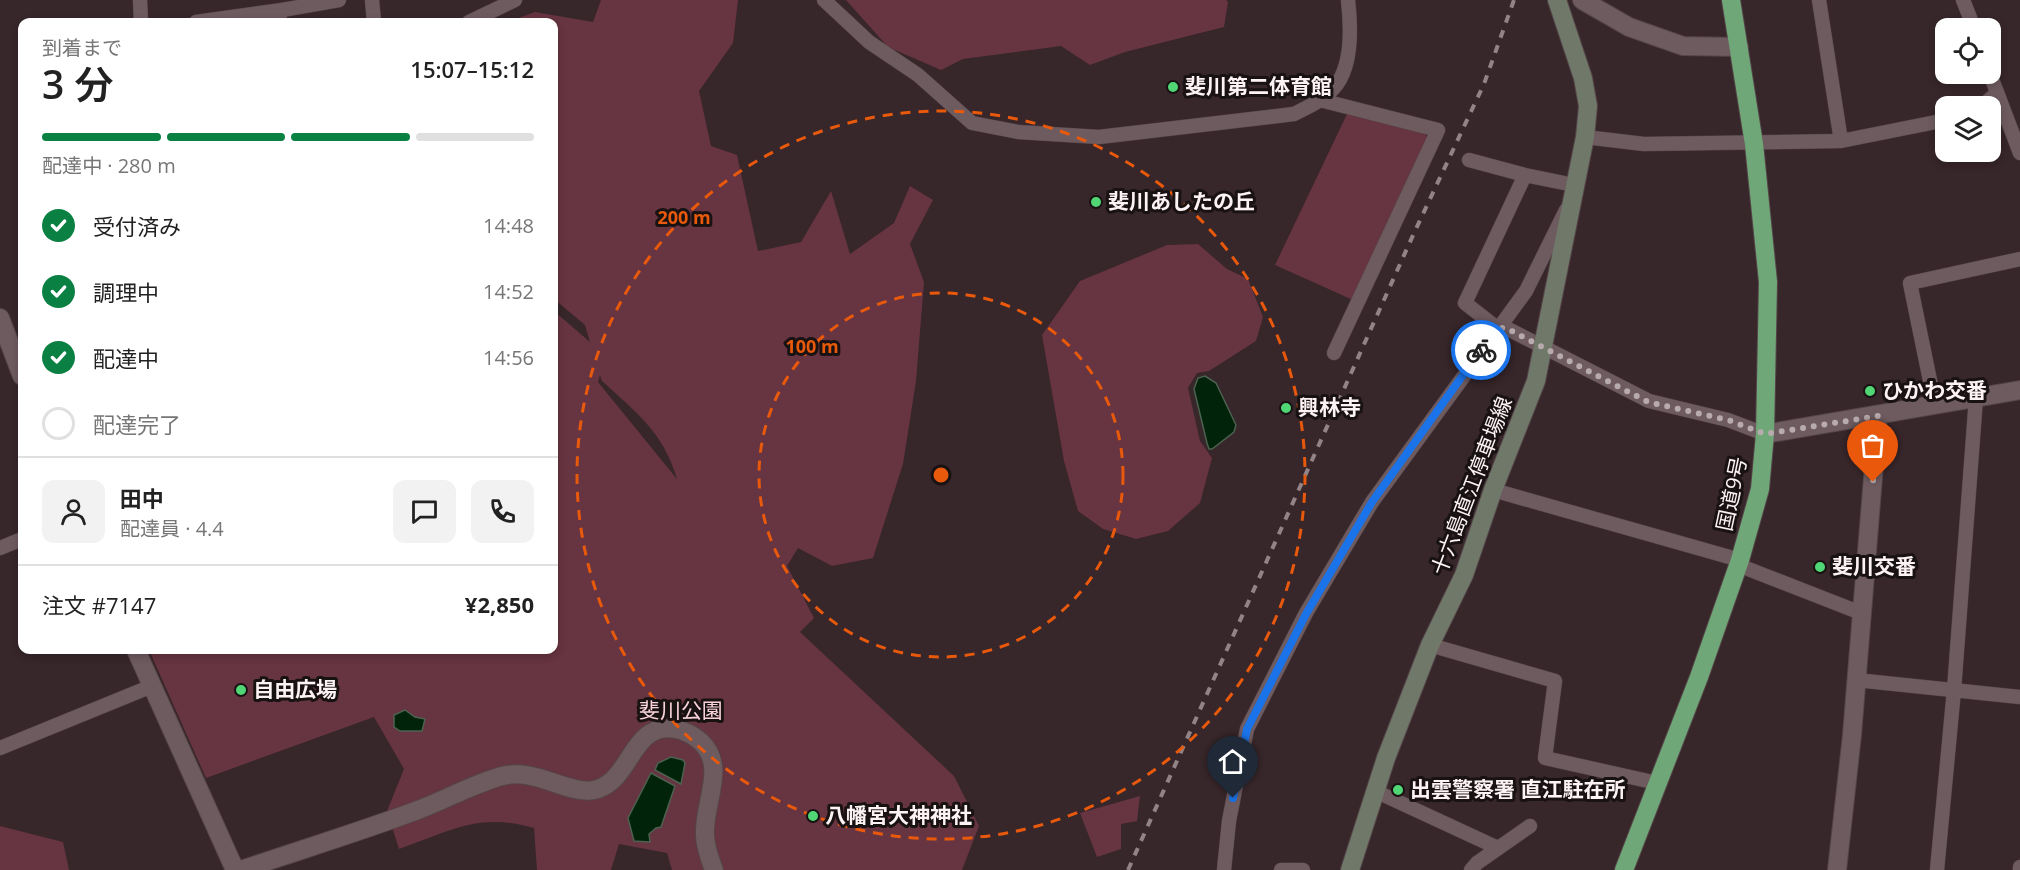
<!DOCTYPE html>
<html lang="ja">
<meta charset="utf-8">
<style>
body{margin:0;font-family:"Open Sans","Noto Sans JP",sans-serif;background:#f2f2f2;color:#222;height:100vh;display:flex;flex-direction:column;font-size:22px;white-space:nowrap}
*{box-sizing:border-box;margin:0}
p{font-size:20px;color:#767676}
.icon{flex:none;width:33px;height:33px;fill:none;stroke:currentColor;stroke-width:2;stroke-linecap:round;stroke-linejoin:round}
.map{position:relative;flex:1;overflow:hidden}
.drawer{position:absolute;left:18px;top:18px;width:540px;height:636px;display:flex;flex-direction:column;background:#fff;border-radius:12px;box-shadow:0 3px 9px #0003}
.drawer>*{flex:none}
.buttons{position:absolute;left:1935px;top:18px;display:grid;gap:12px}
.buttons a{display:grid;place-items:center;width:66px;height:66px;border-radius:12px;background:#fff;box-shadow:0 3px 9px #0003;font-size:30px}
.pin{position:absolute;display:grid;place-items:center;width:51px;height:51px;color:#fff;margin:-62px -26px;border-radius:50% 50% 50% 0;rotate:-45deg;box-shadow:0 0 6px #0007}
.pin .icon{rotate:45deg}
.courier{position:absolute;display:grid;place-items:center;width:60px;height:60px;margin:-30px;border:4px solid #1a73e8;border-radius:50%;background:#fff;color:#222;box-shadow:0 2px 8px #0007}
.overview em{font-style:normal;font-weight:600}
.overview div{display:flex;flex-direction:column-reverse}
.overview{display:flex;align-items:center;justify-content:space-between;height:102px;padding:0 24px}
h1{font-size:39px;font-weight:600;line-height:45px}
.bar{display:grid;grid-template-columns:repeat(4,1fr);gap:9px 6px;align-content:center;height:72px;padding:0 24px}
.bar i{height:8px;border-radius:4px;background:#e0e0e0}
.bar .current{background:#0b8043}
.bar p{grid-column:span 4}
.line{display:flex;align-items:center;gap:15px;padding:0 24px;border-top:2px solid #e0e0e0}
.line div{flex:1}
.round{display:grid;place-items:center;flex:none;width:63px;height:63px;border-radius:12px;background:#f2f2f2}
ol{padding:0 24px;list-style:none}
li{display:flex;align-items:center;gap:18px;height:66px}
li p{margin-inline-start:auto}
li .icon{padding:6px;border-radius:50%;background:#0b8043;color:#fff;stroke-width:4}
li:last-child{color:#767676}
li i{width:33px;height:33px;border:3px solid #e0e0e0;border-radius:50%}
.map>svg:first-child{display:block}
.green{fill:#673441;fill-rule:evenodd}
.water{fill:#002309;stroke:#4c6150;stroke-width:1.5}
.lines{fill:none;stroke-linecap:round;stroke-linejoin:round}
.minor-casing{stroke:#544548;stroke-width:15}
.tertiary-casing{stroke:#544548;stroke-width:20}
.secondary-casing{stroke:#544548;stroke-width:20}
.trunk-casing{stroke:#544548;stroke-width:20}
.minor{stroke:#6e5b5f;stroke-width:14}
.tertiary{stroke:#6e5b5f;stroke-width:18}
.secondary{stroke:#6f7869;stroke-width:18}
.trunk{stroke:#70a778;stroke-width:18}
.rail{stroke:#918386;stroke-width:4;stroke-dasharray:8 8;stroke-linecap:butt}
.done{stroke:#b8abad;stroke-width:6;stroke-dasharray:0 10.8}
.route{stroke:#1a73e8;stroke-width:8}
.ring{fill:none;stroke:#e8590c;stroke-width:3;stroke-dasharray:10 8}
.poi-dot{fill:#50d674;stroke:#191213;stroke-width:2}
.labels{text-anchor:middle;stroke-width:6;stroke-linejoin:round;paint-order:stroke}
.poi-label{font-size:21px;font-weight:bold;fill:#fdf2f4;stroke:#191213;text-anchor:start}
.street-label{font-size:21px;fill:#fdf2f4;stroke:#191213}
.park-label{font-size:21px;fill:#f9d3db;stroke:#191213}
.centre{fill:#e8590c;stroke:#191213;stroke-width:3}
.ring-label{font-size:18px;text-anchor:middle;font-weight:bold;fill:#e8590c;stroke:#191213;stroke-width:6;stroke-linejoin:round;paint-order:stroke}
</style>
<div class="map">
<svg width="2020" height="870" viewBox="0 0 2020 870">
<rect width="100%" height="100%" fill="#37262a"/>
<!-- green -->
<path class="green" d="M601,0H738L733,43L699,91L711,146L737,155L758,251L801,242L831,191L850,254L894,223L910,186L933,200L910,244L924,282L916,381L903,464L873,558L832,566L798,548L787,566L814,618L800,632L954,776L979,826L962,870H672L667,853L619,844L611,870H537L534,828C480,812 450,831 399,849L387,811L404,769L374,717L206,778L149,650H554V311L590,342L585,325L554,299V22H507L535,12L593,22ZM600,375L602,381C637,413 663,432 677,479L598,382Z
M846,0H1226L1228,2L1224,27L1125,52L1090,65L1061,46L963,59L941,70L888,47Z
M1347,114L1425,132L1428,141L1353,300L1275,265Z
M1198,244L1227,269L1248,279L1263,317L1256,341L1209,371L1197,373L1188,388L1200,441L1212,458L1200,503L1168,531L1136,539L1103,529L1078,511L1064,461L1042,335L1080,281L1167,245Z
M1140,796L1137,821L1121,824V849L1097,857L1080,813Z
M0,826L63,842L69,870H0Z"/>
<!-- water -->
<path class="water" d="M1205,376L1216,383L1236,425L1234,432L1212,449H1209L1207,443L1194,389L1198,378Z
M405,710L415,717L425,719L422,731H400L394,727V715Z
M671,757L683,760L685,763L681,784L655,770L658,763Z
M651,773L675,786L661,827L656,828L649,834L650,842L634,841L628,818Z"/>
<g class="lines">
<!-- minor casing -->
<g class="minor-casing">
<path id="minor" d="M140,0L141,22
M372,0L374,22
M824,0L869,42L918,75L972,123L1018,132L1099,137L1294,114C1308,107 1322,101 1333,89C1353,68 1351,26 1348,0
M1963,0L1974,28
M196,22L282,10
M277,22L282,10L339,0
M469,22L515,0
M1990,74L2020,153
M1320,100L1438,130L1334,353
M1982,106L1997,93
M1585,137L1644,144L1841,141L1819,0
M1841,141L1946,120
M1469,160L1525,175
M1574,185L1525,175L1465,303L1497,328H1506L1649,401L1728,420L1765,434
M1935,405L1910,283L2020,259
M1493,490L1740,560
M0,548L22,539
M1738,565L1861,613
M1430,645L1555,681L1545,758L1657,783
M1856,680L2020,697
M0,748L152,686
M1375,791L1498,848
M1224,870L1229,821L1247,729L1306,613L1372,502L1526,291L1566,210
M1281,870H1303
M1471,870L1477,863L1530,826
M1937,870L1954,690L1976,398
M2020,870V867"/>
</g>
<!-- tertiary casing -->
<g class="tertiary-casing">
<path id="tertiary" d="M1582,0L1629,27L1683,46L1739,47
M0,318L22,376
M1765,434L2020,390
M136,650L235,870
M241,870C300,850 359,832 418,810C445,800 473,784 502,776C537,767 572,798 598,789C632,778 632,721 676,729C685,731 693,735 700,741C728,766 703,803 705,835C705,847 710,859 714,870
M1837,870L1852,735L1878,416"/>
</g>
<!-- secondary casing -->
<g class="secondary-casing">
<path id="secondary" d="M1350,870L1386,758L1430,645L1464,575L1493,490L1536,381L1585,137L1588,106L1583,78L1557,0"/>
</g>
<!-- trunk casing -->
<g class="trunk-casing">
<path id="trunk" d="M1624,870L1699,677L1740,560L1760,489L1765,434L1768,282L1754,144L1731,0"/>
</g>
<!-- minor -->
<use href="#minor" class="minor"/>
<!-- tertiary -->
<use href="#tertiary" class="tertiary"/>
<!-- secondary -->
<use href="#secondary" class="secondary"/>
<!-- trunk -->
<use href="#trunk" class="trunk"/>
<!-- rail -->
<path class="rail" d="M1128,870L1414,233L1484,84L1514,0"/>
</g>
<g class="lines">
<!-- done -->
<path class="done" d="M1481,350L1497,328H1506L1648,402L1728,420L1765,434L1878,416L1873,482"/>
<!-- route -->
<path class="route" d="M1233,798L1247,729L1306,614L1372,502L1481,350"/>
</g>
<!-- distance rings -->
<g class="ring">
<circle cx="941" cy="475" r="182"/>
<circle cx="941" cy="475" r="364"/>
</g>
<!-- markers -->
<g class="poi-dot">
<circle cx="1173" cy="87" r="6"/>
<circle cx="1096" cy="202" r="6"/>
<circle cx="1870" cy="391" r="6"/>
<circle cx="1286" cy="408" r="6"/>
<circle cx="1820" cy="567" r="6"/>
<circle cx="241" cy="690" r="6"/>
<circle cx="1398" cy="790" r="6"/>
<circle cx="813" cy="816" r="6"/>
</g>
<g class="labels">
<!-- poi labels -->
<g class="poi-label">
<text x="1185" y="94">斐川第二体育館</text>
<text x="1108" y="209">斐川あしたの丘</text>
<text x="1882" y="398">ひかわ交番</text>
<text x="1298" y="415">興林寺</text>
<text x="1832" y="574">斐川交番</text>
<text x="253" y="697">自由広場</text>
<text x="1410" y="797">出雲警察署 直江駐在所</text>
<text x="825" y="823">八幡宮大神神社</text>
</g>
<!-- street labels -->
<g class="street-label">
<text transform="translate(1472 486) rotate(-69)" y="7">十六島直江停車場線</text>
<text transform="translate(1732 494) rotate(-78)" y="7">国道9号</text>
</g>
<!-- park labels -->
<g class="park-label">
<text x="681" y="718">斐川公園</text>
</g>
</g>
<circle cx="941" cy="475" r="9" class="centre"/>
<g class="ring-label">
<text x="684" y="224">200 m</text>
<text x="812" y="353">100 m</text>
</g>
</svg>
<div class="buttons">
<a><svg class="icon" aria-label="locate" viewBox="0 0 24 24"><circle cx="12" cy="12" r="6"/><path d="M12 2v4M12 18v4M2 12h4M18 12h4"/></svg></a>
<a><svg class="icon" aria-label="layers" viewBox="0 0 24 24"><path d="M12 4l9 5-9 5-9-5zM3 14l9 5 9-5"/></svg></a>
</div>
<div class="pin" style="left:1873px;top:482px;background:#ea580c"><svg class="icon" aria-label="bag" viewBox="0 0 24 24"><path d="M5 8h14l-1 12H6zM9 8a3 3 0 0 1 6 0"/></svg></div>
<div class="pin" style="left:1233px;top:798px;background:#1f2937"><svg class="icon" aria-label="home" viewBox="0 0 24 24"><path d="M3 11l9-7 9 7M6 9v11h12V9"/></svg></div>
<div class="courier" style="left:1481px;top:350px"><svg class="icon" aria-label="bike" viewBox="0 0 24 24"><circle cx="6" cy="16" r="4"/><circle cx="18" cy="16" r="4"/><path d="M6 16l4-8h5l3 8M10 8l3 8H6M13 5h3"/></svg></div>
<section class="drawer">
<div class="overview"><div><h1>3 分</h1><p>到着まで</p></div><em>15:07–15:12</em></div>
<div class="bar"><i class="current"></i><i class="current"></i><i class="current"></i><i></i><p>配達中 · 280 m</p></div>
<ol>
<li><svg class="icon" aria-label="check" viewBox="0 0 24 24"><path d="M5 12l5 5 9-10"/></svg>受付済み<p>14:48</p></li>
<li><svg class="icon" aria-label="check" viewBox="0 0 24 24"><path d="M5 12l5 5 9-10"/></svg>調理中<p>14:52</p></li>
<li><svg class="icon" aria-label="check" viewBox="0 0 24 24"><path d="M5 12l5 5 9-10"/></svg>配達中<p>14:56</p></li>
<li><i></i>配達完了</li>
</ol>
<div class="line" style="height:108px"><a class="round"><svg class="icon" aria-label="person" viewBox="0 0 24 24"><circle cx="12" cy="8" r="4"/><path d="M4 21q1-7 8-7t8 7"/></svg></a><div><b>田中</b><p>配達員 · 4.4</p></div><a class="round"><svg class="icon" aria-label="chat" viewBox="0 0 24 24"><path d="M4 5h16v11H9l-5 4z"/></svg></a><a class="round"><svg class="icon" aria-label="phone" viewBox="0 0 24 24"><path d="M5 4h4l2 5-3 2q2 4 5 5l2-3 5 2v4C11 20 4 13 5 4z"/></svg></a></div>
<div class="line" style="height:78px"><div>注文 #7147</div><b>¥2,850</b></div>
</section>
</div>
